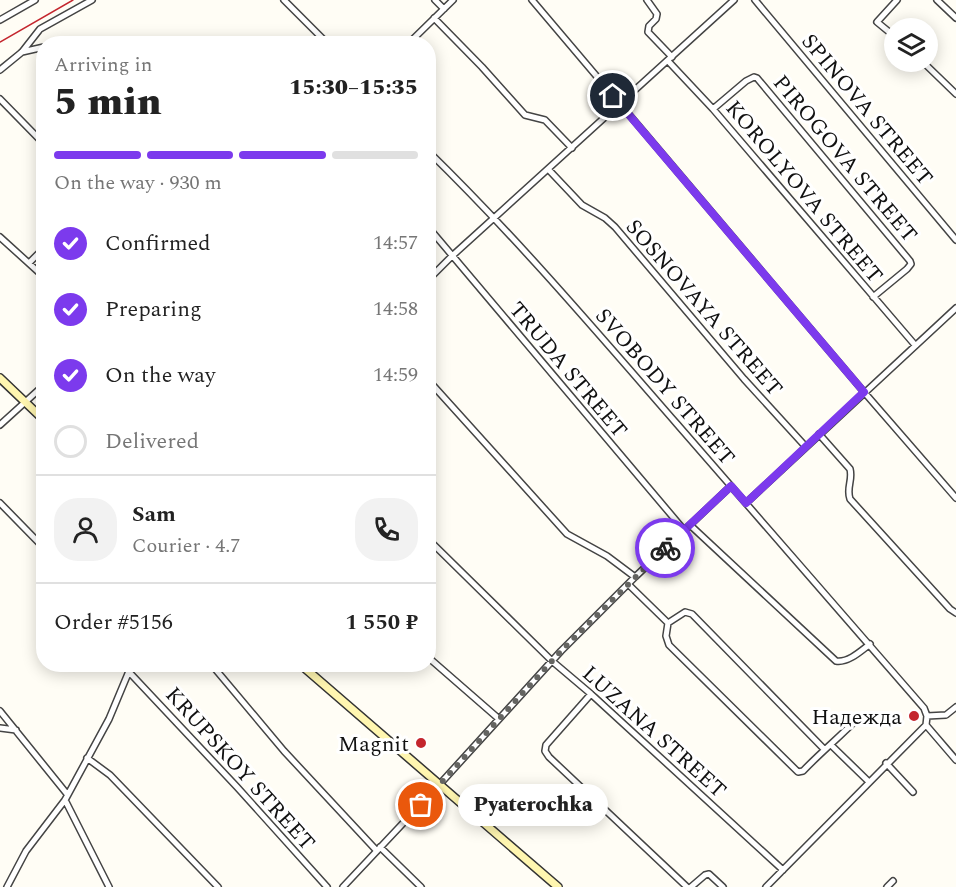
<!DOCTYPE html>
<meta charset="utf-8">
<style>
body{margin:0;font-family:Spectral,serif;background:#f2f2f2;color:#222;height:100vh;display:flex;flex-direction:column;font-size:22px;white-space:nowrap}
*{box-sizing:border-box;margin:0}
p{font-size:20px;color:#767676}
.icon{flex:none;width:33px;height:33px;fill:none;stroke:currentColor;stroke-width:2;stroke-linecap:round;stroke-linejoin:round}
.map{position:relative;flex:1;overflow:hidden}
.drawer{position:absolute;left:36px;top:36px;width:400px;height:636px;display:flex;flex-direction:column;background:#fff;border-radius:24px;box-shadow:0 3px 15px #0003}
.drawer>*{flex:none}
.controls{position:absolute;left:884px;top:18px;display:grid;gap:12px}
.controls a{display:grid;place-items:center;width:54px;height:54px;border-radius:50%;background:#fff;box-shadow:0 3px 15px #0003;font-size:30px}
.pin{position:absolute;display:grid;place-items:center;width:51px;height:51px;color:#fff;margin:-26px;border:3px solid #fff;border-radius:50%;box-shadow:0 2px 6px #0007}
.courier{position:absolute;display:grid;place-items:center;width:60px;height:60px;margin:-30px;border:4px solid #7c3aed;border-radius:50%;background:#fff;color:#222;box-shadow:0 2px 8px #0007}
.bubble{position:absolute;height:42px;border-radius:21px;background:#fff;box-shadow:0 3px 15px #0003;font-size:20px;font-weight:800;line-height:42px;text-align:center}
.headline em{font-style:normal;font-weight:800}
.headline div{display:flex;flex-direction:column-reverse}
.headline{display:flex;align-items:center;justify-content:space-between;height:102px;padding:0 18px}
h1{font-size:39px;font-weight:800;line-height:45px}
.bar{display:grid;grid-template-columns:repeat(4,1fr);gap:9px 6px;align-content:center;height:72px;padding:0 18px}
.bar i{height:8px;border-radius:4px;background:#e0e0e0}
.bar .current{background:#7c3aed}
.bar p{grid-column:span 4}
.line{display:flex;align-items:center;gap:15px;padding:0 18px;border-top:2px solid #e0e0e0}
.line div{flex:1}
.round{display:grid;place-items:center;flex:none;width:63px;height:63px;border-radius:24px;background:#f2f2f2}
ol{padding:0 18px;list-style:none}
li{display:flex;align-items:center;gap:18px;height:66px}
li p{margin-inline-start:auto}
li .icon{padding:6px;border-radius:50%;background:#7c3aed;color:#fff;stroke-width:4}
li:last-child{color:#767676}
li i{width:33px;height:33px;border:3px solid #e0e0e0;border-radius:50%}
.map>svg:first-child{display:block}
.lines{fill:none;stroke-linecap:round;stroke-linejoin:round}
.minor-casing{stroke:#444;stroke-width:8}
.secondary-casing{stroke:#333;stroke-width:10}
.minor{stroke:#fff;stroke-width:5}
.secondary{stroke:#fff6b0;stroke-width:7}
.rail{stroke:#c4262e;stroke-width:1.5}
.done{stroke:#646461;stroke-width:6;stroke-dasharray:0 10.8}
.route{stroke:#7c3aed;stroke-width:8}
.poi-dot{fill:#c4262e;stroke:#fff;stroke-width:2}
.labels{text-anchor:middle;stroke-width:6;stroke-linejoin:round;paint-order:stroke}
.street-label{font-size:22px;fill:#111;stroke:#fff}
.poi-label{font-size:22px;fill:#111;stroke:#fff;text-anchor:end}
</style>
<div class="map">
<svg width="956" height="887" viewBox="0 0 956 887">
<rect width="100%" height="100%" fill="#fffdf5"/>
<g class="lines">
<!-- minor casing -->
<g class="minor-casing">
<path id="minor" d="M284,0L328,44
M435,0L444,9
M532,0L864,392L956,498
M647,0L657,14L656,19L649,26L648,32L672,57
M755,0L956,240
M937,0L956,18
M434,18L482,67L525,115L545,120L572,148
M0,20L35,0
M894,36L877,22L897,0
M408,44L453,0
M22,52L44,47
M668,61L713,109L915,345
M923,62L956,94
M0,70L22,52L40,29L92,0
M0,99L44,144
M713,109L746,81L754,77L757,78L910,261L911,264L907,269L873,297
M429,152C517,238 596,331 677,424C759,519 842,613 924,708L927,716L926,725L956,760
M548,169L582,205L605,218L615,227L744,379L806,447
M429,228L684,530
M0,237L44,277
M29,263L44,248
M429,279L452,256L734,0
M429,381L567,534L607,556L635,577
M0,425L44,385
M819,434L850,469C853,480 846,488 850,499L950,609L956,613
M0,503L44,548
M746,503L956,308
M690,525L836,661C848,663 861,651 870,644
M429,540L552,661L591,694L783,870
M628,584L668,623
M668,623L666,636L669,645L798,772L803,771C821,752 841,736 859,717
M668,623L685,612L692,614L824,749
M429,658L499,719
M211,664L284,751L377,851
M129,672L237,787L327,887
M591,694L546,745L545,751L549,757L687,887
M0,711L67,794
M927,716L946,715L956,707
M0,728L16,730
M831,745L868,781
M87,758L110,775L218,887
M886,763L913,792
M65,800L109,887
M380,847L421,887
M7,887L26,851L65,800L109,719L132,664
M343,887L439,785L561,651L635,577L731,486
M691,887L705,875L709,874L723,887
M766,887L926,725
M887,887L893,881"/>
</g>
<!-- secondary casing -->
<g class="secondary-casing">
<path id="secondary" d="M0,378L44,420
M300,664L558,887"/>
</g>
<!-- minor -->
<use href="#minor" class="minor"/>
<!-- secondary -->
<use href="#secondary" class="secondary"/>
<!-- rail -->
<path class="rail" d="M0,42L73,0"/>
</g>
<g class="lines">
<!-- done -->
<path class="done" d="M421,805L561,651L665,548"/>
<!-- route -->
<path class="route" d="M613,96L864,392L746,503L731,486L665,548"/>
</g>
<!-- markers -->
<g class="poi-dot">
<circle cx="914" cy="716" r="6"/>
<circle cx="421" cy="743" r="6"/>
</g>
<g class="labels">
<!-- street labels -->
<g class="street-label">
<text transform="translate(868 109) rotate(50)" y="8">SPINOVA STREET</text>
<text transform="translate(846 158) rotate(50)" y="8">PIROGOVA STREET</text>
<text transform="translate(805 191) rotate(50)" y="8">KOROLYOVA STREET</text>
<text transform="translate(705 307) rotate(49)" y="8">SOSNOVAYA STREET</text>
<text transform="translate(569 369) rotate(50)" y="8">TRUDA STREET</text>
<text transform="translate(666 386) rotate(49)" y="8">SVOBODY STREET</text>
<text transform="translate(655 731) rotate(42)" y="8">LUZANA STREET</text>
<text transform="translate(241 768) rotate(48)" y="8">KRUPSKOY STREET</text>
</g>
<!-- poi labels -->
<g class="poi-label">
<text x="902" y="724">Надежда</text>
<text x="409" y="751">Magnit</text>
</g>
</g>
</svg>
<div class="controls">
<a><svg class="icon" aria-label="layers" viewBox="0 0 24 24"><path d="M12 4l9 5-9 5-9-5zM3 14l9 5 9-5"/></svg></a>
</div>
<div class="pin" style="left:421px;top:805px;background:#ea580c"><svg class="icon" aria-label="bag" viewBox="0 0 24 24"><path d="M5 8h14l-1 12H6zM9 8a3 3 0 0 1 6 0"/></svg></div>
<div class="pin" style="left:613px;top:96px;background:#1f2937"><svg class="icon" aria-label="home" viewBox="0 0 24 24"><path d="M3 11l9-7 9 7M6 9v11h12V9"/></svg></div>
<div class="courier" style="left:665px;top:548px"><svg class="icon" aria-label="bike" viewBox="0 0 24 24"><circle cx="6" cy="16" r="4"/><circle cx="18" cy="16" r="4"/><path d="M6 16l4-8h5l3 8M10 8l3 8H6M13 5h3"/></svg></div>
<div class="bubble" style="left:458px;top:784px;width:150px">Pyaterochka</div>
<section class="drawer">
<div class="headline"><div><h1>5 min</h1><p>Arriving in</p></div><em>15:30–15:35</em></div>
<div class="bar"><i class="current"></i><i class="current"></i><i class="current"></i><i></i><p>On the way · 930 m</p></div>
<ol>
<li><svg class="icon" aria-label="check" viewBox="0 0 24 24"><path d="M5 12l5 5 9-10"/></svg>Confirmed<p>14:57</p></li>
<li><svg class="icon" aria-label="check" viewBox="0 0 24 24"><path d="M5 12l5 5 9-10"/></svg>Preparing<p>14:58</p></li>
<li><svg class="icon" aria-label="check" viewBox="0 0 24 24"><path d="M5 12l5 5 9-10"/></svg>On the way<p>14:59</p></li>
<li><i></i>Delivered</li>
</ol>
<div class="line" style="height:108px"><a class="round"><svg class="icon" aria-label="person" viewBox="0 0 24 24"><circle cx="12" cy="8" r="4"/><path d="M4 21q1-7 8-7t8 7"/></svg></a><div><b>Sam</b><p>Courier · 4.7</p></div><a class="round"><svg class="icon" aria-label="phone" viewBox="0 0 24 24"><path d="M5 4h4l2 5-3 2q2 4 5 5l2-3 5 2v4C11 20 4 13 5 4z"/></svg></a></div>
<div class="line" style="height:78px"><div>Order #5156</div><b>1 550 ₽</b></div>
</section>
</div>
